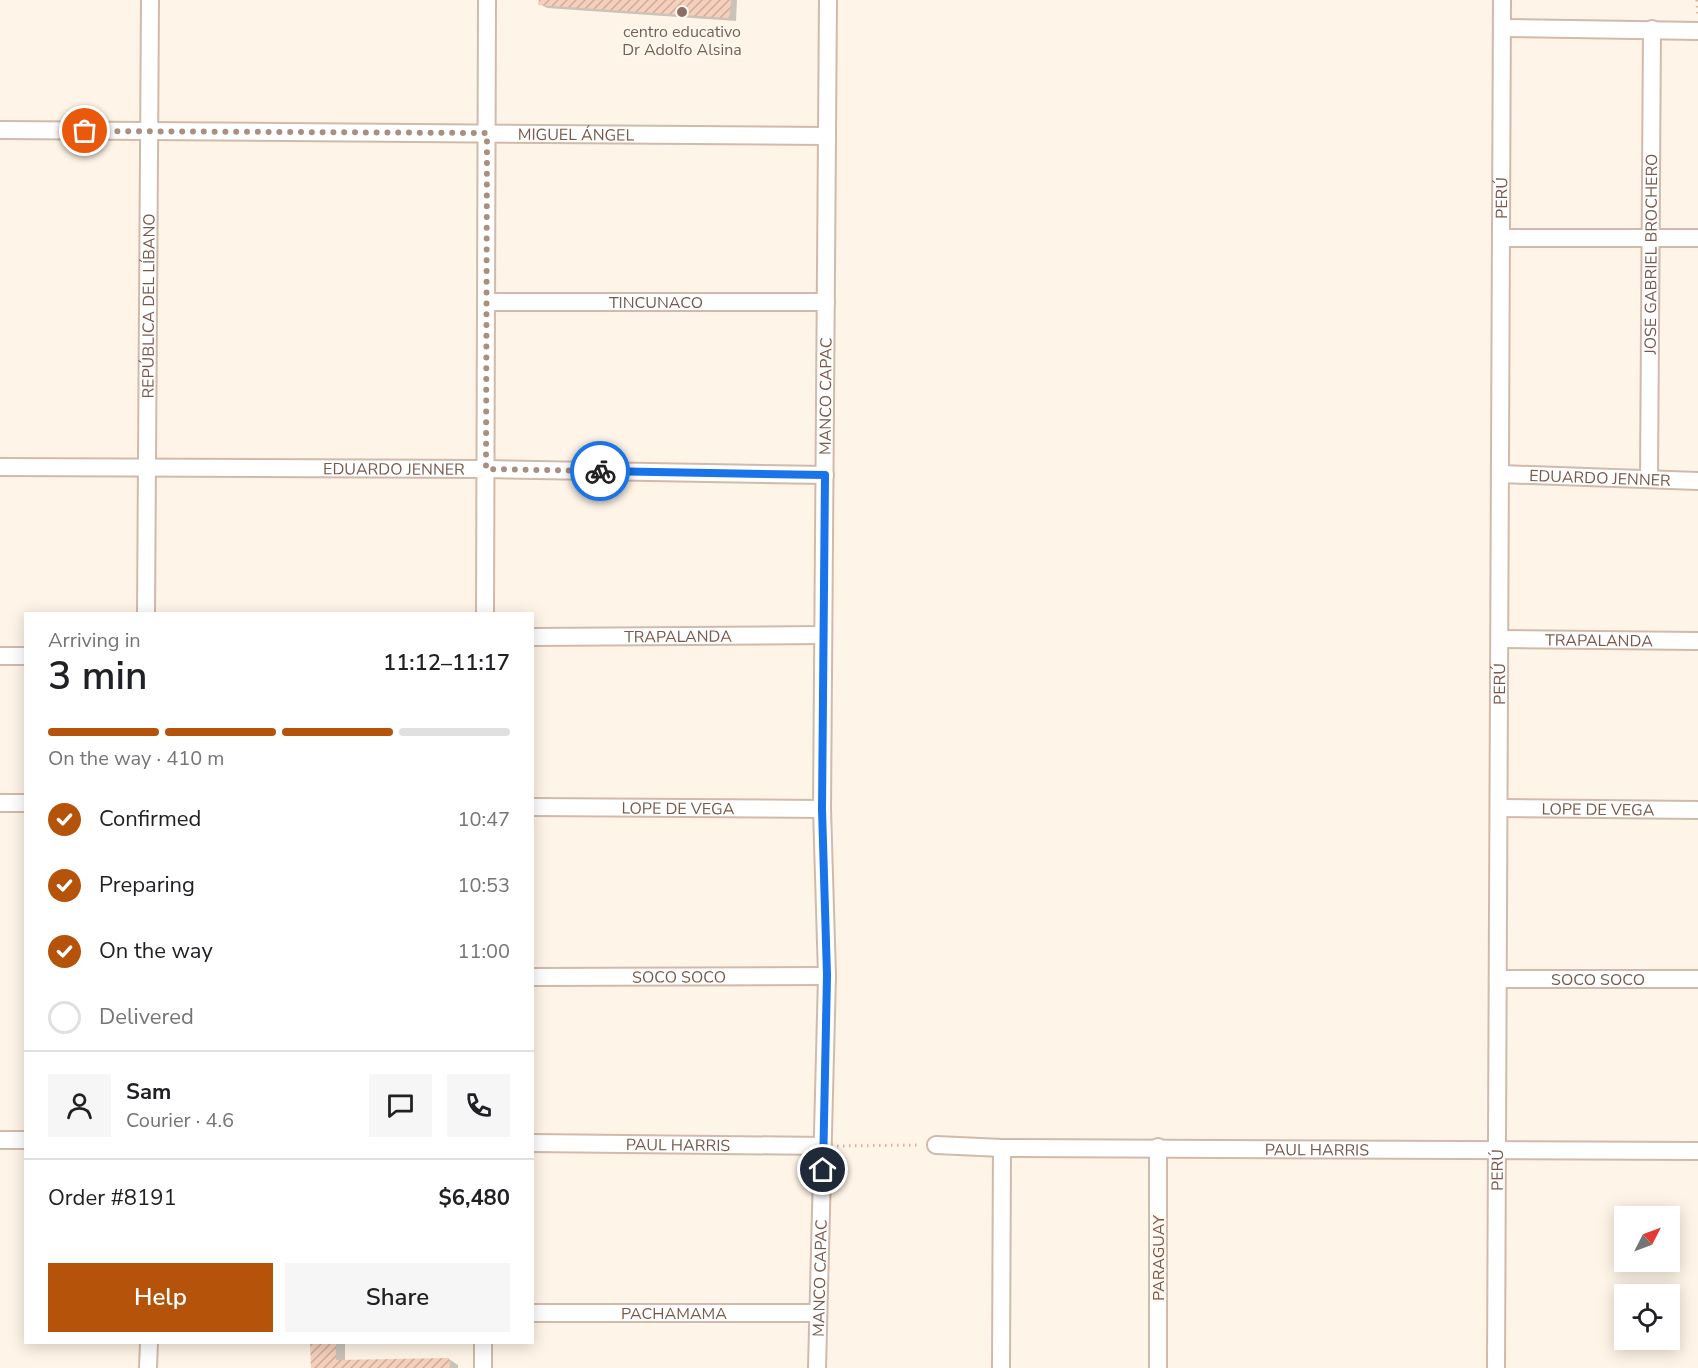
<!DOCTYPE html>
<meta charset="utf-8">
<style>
body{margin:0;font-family:"Nunito Sans",sans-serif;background:#f6f6f6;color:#202124;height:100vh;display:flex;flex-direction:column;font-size:22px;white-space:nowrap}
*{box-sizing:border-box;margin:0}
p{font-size:20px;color:#757577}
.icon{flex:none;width:33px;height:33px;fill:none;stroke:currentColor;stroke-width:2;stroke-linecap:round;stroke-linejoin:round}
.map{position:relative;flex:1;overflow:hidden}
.sheet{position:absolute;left:24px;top:612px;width:510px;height:732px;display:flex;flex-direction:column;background:#fff;border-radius:0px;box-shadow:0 3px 15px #0003}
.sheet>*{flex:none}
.needle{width:39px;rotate:48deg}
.buttons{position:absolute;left:1614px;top:1206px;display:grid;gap:12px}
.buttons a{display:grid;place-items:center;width:66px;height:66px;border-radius:0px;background:#fff;box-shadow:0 3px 15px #0003;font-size:30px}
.pin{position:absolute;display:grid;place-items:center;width:51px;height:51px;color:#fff;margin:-26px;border:3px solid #fff;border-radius:50%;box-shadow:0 2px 6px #0007}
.courier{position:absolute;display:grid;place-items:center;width:60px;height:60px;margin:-30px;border:4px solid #1a73e8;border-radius:50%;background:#fff;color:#222;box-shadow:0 2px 8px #0007}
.overview em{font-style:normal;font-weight:600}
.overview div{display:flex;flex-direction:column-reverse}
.overview{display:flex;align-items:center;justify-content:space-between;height:102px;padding:0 24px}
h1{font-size:39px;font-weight:600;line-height:45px}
.bar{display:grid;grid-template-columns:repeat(4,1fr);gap:9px 6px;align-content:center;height:72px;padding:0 24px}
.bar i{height:8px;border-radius:4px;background:#e0e0e0}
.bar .active{background:#b45309}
.bar p{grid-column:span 4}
.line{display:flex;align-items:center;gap:15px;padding:0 24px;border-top:2px solid #e0e0e0}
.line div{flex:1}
.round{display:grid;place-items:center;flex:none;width:63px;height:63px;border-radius:0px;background:#f6f6f6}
ol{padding:0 24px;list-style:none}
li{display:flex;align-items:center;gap:18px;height:66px}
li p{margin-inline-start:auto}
li .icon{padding:6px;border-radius:50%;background:#b45309;color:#fff;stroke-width:4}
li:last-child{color:#757577}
li i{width:33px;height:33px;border:3px solid #e0e0e0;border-radius:50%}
.cta{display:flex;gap:12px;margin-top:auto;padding:12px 24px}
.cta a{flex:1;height:69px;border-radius:0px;background:#b45309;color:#fff;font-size:24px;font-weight:600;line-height:69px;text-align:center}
.cta a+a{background:#f6f6f6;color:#202124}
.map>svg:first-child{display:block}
.shadow{fill:#0003}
.building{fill:url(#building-hatch)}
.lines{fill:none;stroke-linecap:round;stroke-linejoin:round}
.street-casing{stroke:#d1baab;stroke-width:20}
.path{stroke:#dbb39f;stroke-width:3;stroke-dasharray:1.5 4.5;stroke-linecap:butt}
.street{stroke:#fff;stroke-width:16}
.done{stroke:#a88f80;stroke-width:6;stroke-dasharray:0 10.8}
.route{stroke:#1a73e8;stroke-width:8}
.education-dot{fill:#8d6e63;stroke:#fff8ef;stroke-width:2}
.labels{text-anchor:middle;stroke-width:4.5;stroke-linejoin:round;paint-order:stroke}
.education-label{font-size:16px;fill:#785e54;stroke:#fff8ef}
.street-label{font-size:16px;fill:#7a5849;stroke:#fff8ef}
</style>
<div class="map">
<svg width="1698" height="1368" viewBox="0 0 1698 1368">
<defs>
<pattern id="building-hatch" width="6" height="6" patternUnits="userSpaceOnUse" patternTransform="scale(1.5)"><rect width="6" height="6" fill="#f6d0bc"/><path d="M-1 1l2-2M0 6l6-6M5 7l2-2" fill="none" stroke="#ccac9b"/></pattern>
</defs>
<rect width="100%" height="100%" fill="#fef4e7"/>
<!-- shadow -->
<path class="shadow" d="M540,0H737L736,21L547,8L540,4Z
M312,1342H345V1361L449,1359L458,1365V1368H312Z"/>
<!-- building -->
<path class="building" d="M539,0H731L729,18L538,5Z
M310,1342H336V1360L449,1358L450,1368H311Z"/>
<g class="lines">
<!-- street casing -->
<g class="street-casing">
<g id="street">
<path d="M1502,28L1698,31"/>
<path id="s1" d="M0,130L827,136"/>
<path d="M1501,238H1698"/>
<path id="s2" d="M486,302H826"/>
<path id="s3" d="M0,467L486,469L825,475"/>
<path id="s4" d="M1501,474L1698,481"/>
<path id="s5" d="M1649,479L1652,29"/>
<path id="s6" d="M146,614L150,0"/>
<path d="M485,614L487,0"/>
<path id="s7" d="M532,637L823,635"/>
<path id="s8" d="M1500,639L1698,641"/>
<path d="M0,656H26"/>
<path d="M0,803H26"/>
<path id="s9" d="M532,807L822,809"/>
<path id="s10" d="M1499,808L1698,810"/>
<path id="s11" d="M532,977L827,976"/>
<path id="s12" d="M1498,979H1698"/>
<path d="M0,1140H26"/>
<path id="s13" d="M532,1143L823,1146"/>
<path id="s14" d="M936,1145L1002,1148L1698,1151"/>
<path id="s15" d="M532,1313H818"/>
<path d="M148,1368L149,1342"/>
<path d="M483,1368V1342"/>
<path id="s16" d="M817,1368L827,976L822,809L828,0"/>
<path d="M1001,1368L1002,1148"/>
<path d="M1158,1368V1147"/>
<path id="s17" d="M1496,1368L1502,0"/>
</g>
</g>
<!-- path -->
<path class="path" d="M1697,0L1698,17
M837,1146L921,1145"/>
<!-- street -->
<use href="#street" class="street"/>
</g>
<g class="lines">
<!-- done -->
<path class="done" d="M85,131L487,133L486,469L600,471"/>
<!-- route -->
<path class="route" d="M600,471L825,475L822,809L827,976L823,1170"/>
</g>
<!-- markers -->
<circle class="education-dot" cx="682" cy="12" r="6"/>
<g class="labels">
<!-- education labels -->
<g class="education-label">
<text x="682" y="37">centro educativo<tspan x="682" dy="18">Dr Adolfo Alsina</tspan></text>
</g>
<!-- street labels -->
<g class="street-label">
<text dy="6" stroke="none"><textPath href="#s1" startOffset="576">MIGUEL ÁNGEL</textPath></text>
<text dy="6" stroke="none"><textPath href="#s17" startOffset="1170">PERÚ</textPath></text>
<text dy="6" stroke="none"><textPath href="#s5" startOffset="225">JOSE GABRIEL BROCHERO</textPath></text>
<text dy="6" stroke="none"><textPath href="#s2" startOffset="170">TINCUNACO</textPath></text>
<text dy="6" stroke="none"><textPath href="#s6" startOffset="308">REPÚBLICA DEL LÍBANO</textPath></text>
<text dy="6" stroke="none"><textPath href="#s16" startOffset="972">MANCO CAPAC</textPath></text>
<text dy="6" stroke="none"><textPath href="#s3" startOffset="394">EDUARDO JENNER</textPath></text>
<text dy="6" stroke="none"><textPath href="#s4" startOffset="99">EDUARDO JENNER</textPath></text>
<text dy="6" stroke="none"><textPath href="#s7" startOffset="146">TRAPALANDA</textPath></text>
<text dy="6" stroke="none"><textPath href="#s8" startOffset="99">TRAPALANDA</textPath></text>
<text dy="6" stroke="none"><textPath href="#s17" startOffset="684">PERÚ</textPath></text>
<text dy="6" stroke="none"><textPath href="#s9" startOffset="146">LOPE DE VEGA</textPath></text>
<text dy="6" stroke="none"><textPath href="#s10" startOffset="99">LOPE DE VEGA</textPath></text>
<text dy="6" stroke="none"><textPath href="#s11" startOffset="147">SOCO SOCO</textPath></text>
<text dy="6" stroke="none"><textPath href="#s12" startOffset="100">SOCO SOCO</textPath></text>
<text dy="6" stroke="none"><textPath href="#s13" startOffset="146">PAUL HARRIS</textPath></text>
<text dy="6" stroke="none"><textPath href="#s14" startOffset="381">PAUL HARRIS</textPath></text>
<text dy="6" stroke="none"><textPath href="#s17" startOffset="198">PERÚ</textPath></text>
<text transform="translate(1158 1258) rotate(-90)" y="6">PARAGUAY</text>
<text dy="6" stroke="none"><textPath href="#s16" startOffset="90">MANCO CAPAC</textPath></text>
<text dy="6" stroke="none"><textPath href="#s15" startOffset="142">PACHAMAMA</textPath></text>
</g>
</g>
</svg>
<div class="buttons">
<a><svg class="needle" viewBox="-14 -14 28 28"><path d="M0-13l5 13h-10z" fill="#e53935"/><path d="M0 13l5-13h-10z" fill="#757577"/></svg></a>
<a><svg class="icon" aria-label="locate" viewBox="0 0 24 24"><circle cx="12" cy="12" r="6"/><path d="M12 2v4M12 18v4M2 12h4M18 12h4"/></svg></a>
</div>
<div class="pin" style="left:85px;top:131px;background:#ea580c"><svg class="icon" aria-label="bag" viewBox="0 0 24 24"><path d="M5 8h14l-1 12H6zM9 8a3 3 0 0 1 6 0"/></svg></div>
<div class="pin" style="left:823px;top:1170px;background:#1f2937"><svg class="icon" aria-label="home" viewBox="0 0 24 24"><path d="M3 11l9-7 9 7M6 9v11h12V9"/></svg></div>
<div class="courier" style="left:600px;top:471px"><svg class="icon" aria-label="bike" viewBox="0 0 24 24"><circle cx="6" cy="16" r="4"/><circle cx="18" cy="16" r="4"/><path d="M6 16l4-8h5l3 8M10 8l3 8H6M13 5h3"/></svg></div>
<section class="sheet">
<div class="overview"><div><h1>3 min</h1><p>Arriving in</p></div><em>11:12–11:17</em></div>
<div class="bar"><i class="active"></i><i class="active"></i><i class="active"></i><i></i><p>On the way · 410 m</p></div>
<ol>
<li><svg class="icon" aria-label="check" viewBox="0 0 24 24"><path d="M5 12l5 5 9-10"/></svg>Confirmed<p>10:47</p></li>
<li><svg class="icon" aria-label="check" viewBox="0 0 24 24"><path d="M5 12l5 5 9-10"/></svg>Preparing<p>10:53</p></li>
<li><svg class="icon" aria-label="check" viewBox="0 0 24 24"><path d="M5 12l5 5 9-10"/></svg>On the way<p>11:00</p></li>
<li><i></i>Delivered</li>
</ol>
<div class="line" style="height:108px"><a class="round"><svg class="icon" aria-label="person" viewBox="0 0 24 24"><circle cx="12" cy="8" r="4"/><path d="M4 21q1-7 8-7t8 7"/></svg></a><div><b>Sam</b><p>Courier · 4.6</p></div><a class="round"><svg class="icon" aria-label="chat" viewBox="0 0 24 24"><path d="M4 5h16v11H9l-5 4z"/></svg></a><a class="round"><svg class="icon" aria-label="phone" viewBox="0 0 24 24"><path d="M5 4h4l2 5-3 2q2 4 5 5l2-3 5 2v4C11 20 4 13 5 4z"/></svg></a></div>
<div class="line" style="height:78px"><div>Order #8191</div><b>$6,480</b></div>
<div class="cta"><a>Help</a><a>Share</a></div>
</section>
</div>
